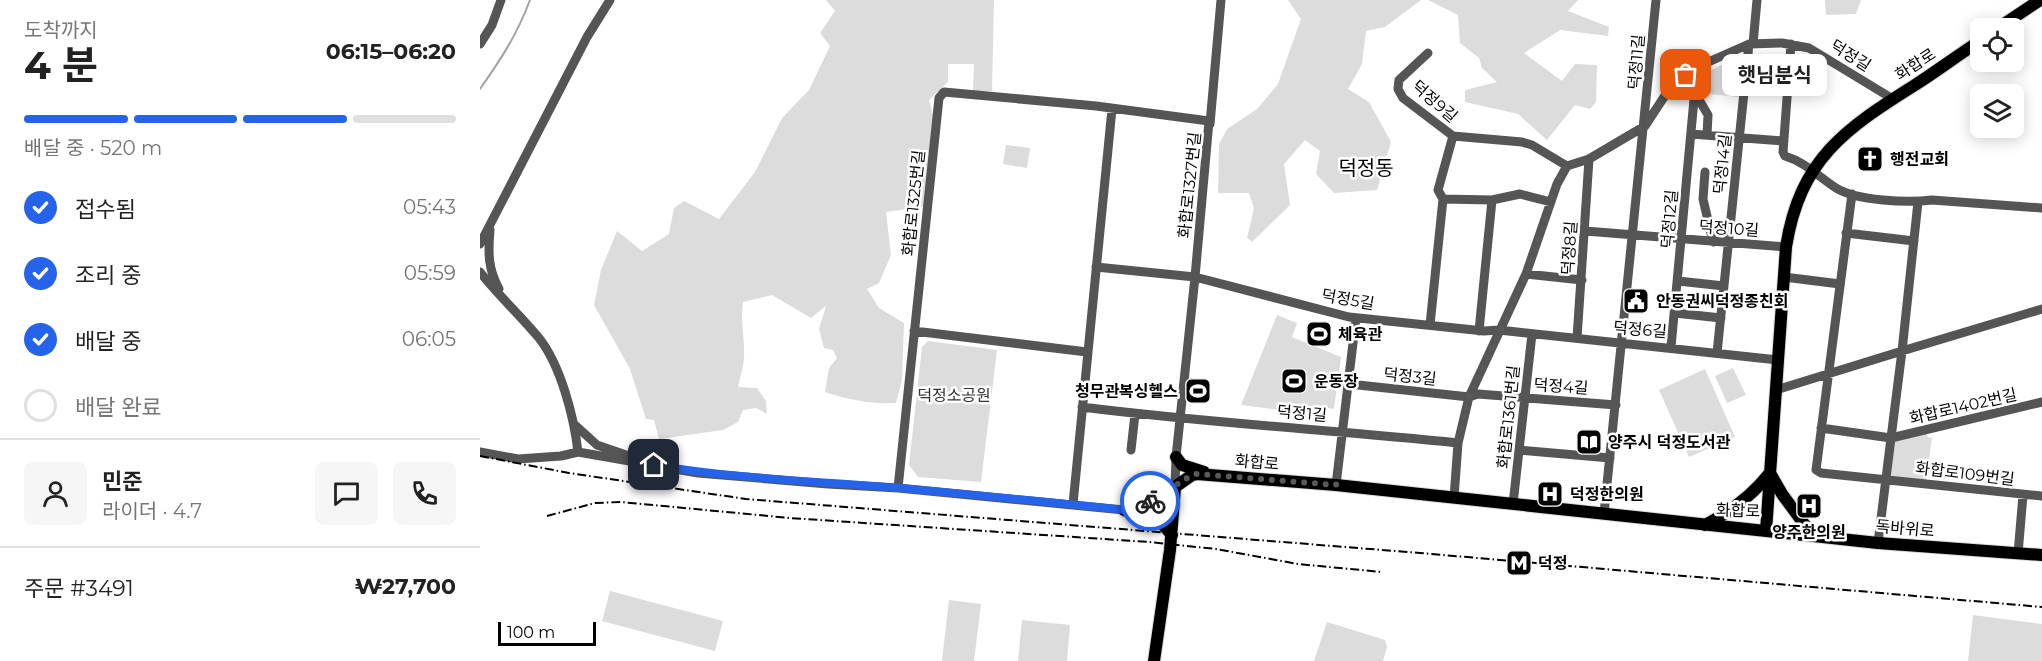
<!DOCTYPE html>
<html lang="ko">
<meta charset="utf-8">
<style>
body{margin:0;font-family:Montserrat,"Noto Sans KR",sans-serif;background:#f6f6f6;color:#222;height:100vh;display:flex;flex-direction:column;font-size:22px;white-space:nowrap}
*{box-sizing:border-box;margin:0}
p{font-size:20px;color:#767676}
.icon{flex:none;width:33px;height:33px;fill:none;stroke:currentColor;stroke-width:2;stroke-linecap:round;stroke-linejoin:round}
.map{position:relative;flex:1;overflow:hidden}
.side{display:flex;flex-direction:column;background:#fff;width:480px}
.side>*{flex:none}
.tools{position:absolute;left:1490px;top:18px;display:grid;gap:12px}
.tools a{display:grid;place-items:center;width:54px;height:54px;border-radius:9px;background:#fff;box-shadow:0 3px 15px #0003;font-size:30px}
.scale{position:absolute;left:18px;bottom:15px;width:98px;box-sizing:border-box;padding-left:6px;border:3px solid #000;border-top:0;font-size:16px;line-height:21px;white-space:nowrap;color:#000;-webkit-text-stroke:4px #fff;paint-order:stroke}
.pin{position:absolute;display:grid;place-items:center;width:51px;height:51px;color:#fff;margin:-26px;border-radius:12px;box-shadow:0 3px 9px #0006}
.courier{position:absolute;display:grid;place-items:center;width:60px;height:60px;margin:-30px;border:4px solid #2563eb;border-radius:50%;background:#fff;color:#222;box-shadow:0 2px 8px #0007}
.bubble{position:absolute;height:42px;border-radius:9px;background:#fff;box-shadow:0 3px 15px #0003;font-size:20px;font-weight:700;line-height:42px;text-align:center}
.summary em{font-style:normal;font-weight:700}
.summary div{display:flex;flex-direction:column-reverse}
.summary{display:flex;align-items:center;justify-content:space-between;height:102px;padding:0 24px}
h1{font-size:39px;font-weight:700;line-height:45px}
.bar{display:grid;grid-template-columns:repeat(4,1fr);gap:9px 6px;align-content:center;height:72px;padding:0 24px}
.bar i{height:8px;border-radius:4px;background:#e0e0e0}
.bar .selected{background:#2563eb}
.bar p{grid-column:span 4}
.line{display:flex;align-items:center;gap:15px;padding:0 24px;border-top:2px solid #e0e0e0}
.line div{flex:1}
.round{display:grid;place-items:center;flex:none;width:63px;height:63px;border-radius:9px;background:#f6f6f6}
ol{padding:0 24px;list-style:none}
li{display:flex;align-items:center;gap:18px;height:66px}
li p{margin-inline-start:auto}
li .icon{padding:6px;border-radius:50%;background:#2563eb;color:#fff;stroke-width:4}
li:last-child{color:#767676}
li i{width:33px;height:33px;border:3px solid #e0e0e0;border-radius:50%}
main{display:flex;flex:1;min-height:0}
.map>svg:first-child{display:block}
.green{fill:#dcdcdc}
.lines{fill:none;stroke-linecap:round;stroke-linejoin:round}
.stream{stroke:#a3a3a3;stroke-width:2}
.major-casing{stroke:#dbdbdb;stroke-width:14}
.minor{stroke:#555;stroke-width:9}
.major{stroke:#000;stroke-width:12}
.rail{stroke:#000;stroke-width:2;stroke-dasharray:9 3 1.5 3;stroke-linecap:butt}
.done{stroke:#595959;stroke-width:6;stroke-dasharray:0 10.8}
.route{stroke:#2563eb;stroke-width:8}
.labels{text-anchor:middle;stroke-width:5;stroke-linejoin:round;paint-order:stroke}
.street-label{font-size:16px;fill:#000;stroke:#fff}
.poi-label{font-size:16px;font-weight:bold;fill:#000;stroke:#fff;text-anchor:start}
.park-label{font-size:16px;fill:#333;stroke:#fff}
.quarter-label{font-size:20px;fill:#000;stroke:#fff}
</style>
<main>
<section class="side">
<div class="summary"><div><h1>4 분</h1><p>도착까지</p></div><em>06:15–06:20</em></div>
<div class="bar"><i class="selected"></i><i class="selected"></i><i class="selected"></i><i></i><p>배달 중 · 520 m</p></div>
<ol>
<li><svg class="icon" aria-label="check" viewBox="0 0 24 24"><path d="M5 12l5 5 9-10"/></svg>접수됨<p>05:43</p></li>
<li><svg class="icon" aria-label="check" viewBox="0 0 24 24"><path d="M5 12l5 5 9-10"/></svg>조리 중<p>05:59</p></li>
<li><svg class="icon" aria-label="check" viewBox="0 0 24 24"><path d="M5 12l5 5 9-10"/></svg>배달 중<p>06:05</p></li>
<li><i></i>배달 완료</li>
</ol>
<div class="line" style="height:108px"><a class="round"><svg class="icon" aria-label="person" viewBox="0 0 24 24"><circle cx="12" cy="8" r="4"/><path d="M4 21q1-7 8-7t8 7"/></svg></a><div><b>민준</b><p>라이더 · 4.7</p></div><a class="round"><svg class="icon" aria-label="chat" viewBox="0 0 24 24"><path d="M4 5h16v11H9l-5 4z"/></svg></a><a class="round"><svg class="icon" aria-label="phone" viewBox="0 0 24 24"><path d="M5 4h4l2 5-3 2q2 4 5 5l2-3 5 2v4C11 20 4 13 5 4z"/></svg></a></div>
<div class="line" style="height:78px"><div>주문 #3491</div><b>₩27,700</b></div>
</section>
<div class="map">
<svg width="1562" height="661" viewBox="0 0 1562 661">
<rect width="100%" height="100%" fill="#fff"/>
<!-- green -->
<path class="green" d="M346,0H514L512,91H493L494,64H468V82L449,100L454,119L446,206L406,212L411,255L399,283L387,289L399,308L424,323L422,380L416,403C390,404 369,400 345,392L349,368L357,358L353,350L344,348L339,329L346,306L331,318L292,295L263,302C260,321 265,339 264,359C263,368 260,378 258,387L277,388L286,401L287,414L276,408L263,410L258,422L243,430L179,439L174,420L166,419L150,369L114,305L121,270L137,231L162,251L189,234L194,208L204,201L239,219L275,172L302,118L329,90L350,46L340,33L355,11Z
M808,0H941L905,27L886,31L882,64L868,89L889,102L911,142L897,190L854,193L836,174L840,151L825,140L804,164L810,205L772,242L767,238L774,208L769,193H738L739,144L747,129L777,109L798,84L821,19Z
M948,0H1098L1088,11L1129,27L1128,36L1080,30L1044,53L1082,81L1095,64L1117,65L1116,102L1110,109L1095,105L1067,140L1038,114L985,102V90L1017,82L1002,68L999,58L980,43L978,15Z
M1345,0H1381L1376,14L1346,15Z
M1257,56L1261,59L1259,97L1219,93L1220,80L1223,75Z
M526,145L550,148L547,168L523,164Z
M797,315L817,323L812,337L861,357L854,409L846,408L845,416L761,405Z
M448,341L517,350L501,482L438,477L429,465L442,347Z
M1253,368L1266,395L1247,403L1235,376Z
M1225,369L1255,437L1209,457L1179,390Z
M1446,433L1448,437L1452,438L1446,480L1409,476L1414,441Z
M130,591L243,621L235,651L122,621Z
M469,600L501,604L494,661H462Z
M1493,615L1562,624V661H1488Z
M542,620L590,625L587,661H538Z
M847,622L905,640L907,647L903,661H834Z"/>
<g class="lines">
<!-- stream -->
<path class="stream" d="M0,89C21,59 37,35 50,0"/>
<!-- major casing -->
<g class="major-casing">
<path id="major" d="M1518,28L1560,0
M696,457L702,465L724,472
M1290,473L1302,494L1333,536
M644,510L680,521L692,535
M1225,525C1250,512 1271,497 1289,474
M1286,531L1306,247C1320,159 1365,129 1435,85C1457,71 1478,55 1500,41
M674,661L690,550L695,487L712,475L717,474L856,485L1398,543L1562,555"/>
</g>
<!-- minor -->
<path class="minor" d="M0,44L12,25L21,0
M1273,44L1277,0
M1311,44L1303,152L1305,156C1325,162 1339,177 1356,188C1377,201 1428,203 1452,200L1562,208
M948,53L919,80L918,89L923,98L973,136L1042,142L1052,145L1087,166
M1215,93L1228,115L1227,135
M730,124L741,0
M1211,134L1304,141
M1225,172L1223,199L1233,242
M1372,194L1336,470L1341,473L1562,496
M963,199L1012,200L1040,194L1071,202
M1438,202L1422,351L1562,309
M10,230C8,253 8,269 19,289
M1105,231L1306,247
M1366,233L1434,241
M0,244L107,37L130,0
M0,272C18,295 40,315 59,338C81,366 94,417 98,452L218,473L348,484L418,488L644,510L661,506L695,487L696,457L715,277L616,267
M1046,274L1102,280
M1304,277L1360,284
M1198,281L1244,286
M1195,313L1241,318
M950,325L963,199L958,190L973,136
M434,331L607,352
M999,331L1012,200
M1097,338L1109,159
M1191,347L1217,67
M1237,353L1269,44
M869,384L989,397L998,394L1136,405
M1296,390L1422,351L1411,438L1562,402
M602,407C727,423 853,430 978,443
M95,425L117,445L149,456
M1341,428L1411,438L1398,543
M651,450L655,414
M1039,450L1130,458
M0,452L38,459L81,456L98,452
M856,485L876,318
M418,488L459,98L464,92L616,106L729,121L715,277L869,317L1004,331L1019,330L1298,360
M974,498L978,443L989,397L1046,274L1077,184L1087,166L1109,159L1165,126L1186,94L1205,75L1217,67L1269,44L1302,43L1329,48L1413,99
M593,504L632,109
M1033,504L1052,334
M1124,514L1176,0
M1538,554L1543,495"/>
<!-- major -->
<use href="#major" class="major"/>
<!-- rail -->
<path class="rail" d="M0,456L89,473L266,499L940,553L1562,607
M67,516L115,503L141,502L310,518L669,542L736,549L818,564L902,572"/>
</g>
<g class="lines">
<!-- done -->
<path class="done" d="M670,501L712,475L717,474L856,485L863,432L978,443L989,397L1047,274L1080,177L1086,166L1109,159L1165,126L1186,94L1206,75"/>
<!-- route -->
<path class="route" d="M174,465C256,479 338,481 420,488C495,495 570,502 644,510L661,506L670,501"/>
</g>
<!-- icons -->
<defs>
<g id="church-square" transform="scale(1.35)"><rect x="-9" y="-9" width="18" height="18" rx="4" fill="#000" stroke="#fff"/><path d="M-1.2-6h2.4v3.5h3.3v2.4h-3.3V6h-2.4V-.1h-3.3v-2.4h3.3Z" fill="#fff"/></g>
<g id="civic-square" transform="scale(1.35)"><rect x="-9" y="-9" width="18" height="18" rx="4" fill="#000" stroke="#fff"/><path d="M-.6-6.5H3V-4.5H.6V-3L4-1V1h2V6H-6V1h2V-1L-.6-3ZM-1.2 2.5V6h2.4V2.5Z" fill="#fff"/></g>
<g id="stadium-square" transform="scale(1.35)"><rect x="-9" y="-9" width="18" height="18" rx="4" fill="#000" stroke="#fff"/><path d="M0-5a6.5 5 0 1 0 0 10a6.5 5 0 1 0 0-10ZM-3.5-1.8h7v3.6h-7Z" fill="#fff"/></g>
<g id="library-square" transform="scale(1.35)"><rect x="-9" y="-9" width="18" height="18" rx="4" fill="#000" stroke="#fff"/><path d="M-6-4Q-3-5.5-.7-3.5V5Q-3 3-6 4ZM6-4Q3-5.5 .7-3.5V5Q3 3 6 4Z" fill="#fff"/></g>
<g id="hospital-square" transform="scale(1.35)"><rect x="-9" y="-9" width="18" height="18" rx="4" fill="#000" stroke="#fff"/><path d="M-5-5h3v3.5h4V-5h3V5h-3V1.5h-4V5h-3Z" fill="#fff"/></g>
<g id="metro-square" transform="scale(1.35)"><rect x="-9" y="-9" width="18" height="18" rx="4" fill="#000" stroke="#fff"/><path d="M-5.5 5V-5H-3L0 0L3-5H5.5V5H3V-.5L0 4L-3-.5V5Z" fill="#fff"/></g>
</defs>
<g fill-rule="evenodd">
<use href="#church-square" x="1390" y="159"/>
<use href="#civic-square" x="1156" y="301"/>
<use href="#stadium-square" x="839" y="334"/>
<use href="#stadium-square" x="814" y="381"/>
<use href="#stadium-square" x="718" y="391"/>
<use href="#library-square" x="1109" y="442"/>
<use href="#hospital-square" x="1070" y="494"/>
<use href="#hospital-square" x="1329" y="506"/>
<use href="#metro-square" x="1039" y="563"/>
</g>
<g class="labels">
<!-- street labels -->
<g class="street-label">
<text transform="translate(1371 55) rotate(32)" y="6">덕정길</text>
<text transform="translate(1156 62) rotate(-85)" y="6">덕정11길</text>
<text transform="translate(1435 64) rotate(-33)" y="6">화합로</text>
<text transform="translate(955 101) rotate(41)" y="6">덕정9길</text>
<text transform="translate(1242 164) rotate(-84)" y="6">덕정14길</text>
<text transform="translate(709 185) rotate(-84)" y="6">화합로1327번길</text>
<text transform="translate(433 203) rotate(-84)" y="6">화합로1325번길</text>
<text transform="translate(1189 219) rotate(-85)" y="6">덕정12길</text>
<text transform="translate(1249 228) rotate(4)" y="6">덕정10길</text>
<text transform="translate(1089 248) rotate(-86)" y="6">덕정8길</text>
<text transform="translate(868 299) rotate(10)" y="6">덕정5길</text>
<text transform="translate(1160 329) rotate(5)" y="6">덕정6길</text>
<text transform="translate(930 376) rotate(6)" y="6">덕정3길</text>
<text transform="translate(1081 386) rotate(4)" y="6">덕정4길</text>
<text transform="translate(1483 406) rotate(-13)" y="6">화합로1402번길</text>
<text transform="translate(822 413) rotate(5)" y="6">덕정1길</text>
<text transform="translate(1028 417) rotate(-84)" y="6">화합로1361번길</text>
<text transform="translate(777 462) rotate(5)" y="6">화합로</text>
<text transform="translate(1485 473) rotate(7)" y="6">화합로109번길</text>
<text transform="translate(1258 510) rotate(2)" y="6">화합로</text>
<text transform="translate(1425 528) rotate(5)" y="6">독바위로</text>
</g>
<!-- poi labels -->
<g class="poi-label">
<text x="1410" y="165">행전교회</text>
<text x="1176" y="307">안동권씨덕정종친회</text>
<text x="858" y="340">체육관</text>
<text x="834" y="387">운동장</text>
<text x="698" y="397" text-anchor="end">청무관복싱헬스</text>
<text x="1128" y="448">양주시 덕정도서관</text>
<text x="1090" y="500">덕정한의원</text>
<text x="1329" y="538" text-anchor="middle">양주한의원</text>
<text x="1058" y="569">덕정</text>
</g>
<!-- park labels -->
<g class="park-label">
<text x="474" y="401">덕정소공원</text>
</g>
<!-- quarter labels -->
<g class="quarter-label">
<text x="886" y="175">덕정동</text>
</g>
</g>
</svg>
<div class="tools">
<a><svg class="icon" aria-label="locate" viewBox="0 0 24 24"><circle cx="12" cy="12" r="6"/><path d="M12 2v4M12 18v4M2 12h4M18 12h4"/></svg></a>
<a><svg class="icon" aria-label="layers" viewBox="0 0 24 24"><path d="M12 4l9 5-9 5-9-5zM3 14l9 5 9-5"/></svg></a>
</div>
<div class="scale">100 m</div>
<div class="pin" style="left:1206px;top:75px;background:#ea580c"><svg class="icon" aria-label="bag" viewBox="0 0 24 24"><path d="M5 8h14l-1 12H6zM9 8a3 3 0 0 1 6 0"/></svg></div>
<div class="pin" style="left:174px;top:465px;background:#1f2937"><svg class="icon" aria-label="home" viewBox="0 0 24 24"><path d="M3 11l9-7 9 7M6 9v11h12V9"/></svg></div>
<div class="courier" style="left:670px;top:501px"><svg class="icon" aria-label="bike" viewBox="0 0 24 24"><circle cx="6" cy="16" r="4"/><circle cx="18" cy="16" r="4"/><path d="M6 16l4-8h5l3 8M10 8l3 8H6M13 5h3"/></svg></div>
<div class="bubble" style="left:1242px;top:54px;width:105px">햇님분식</div>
</div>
</main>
